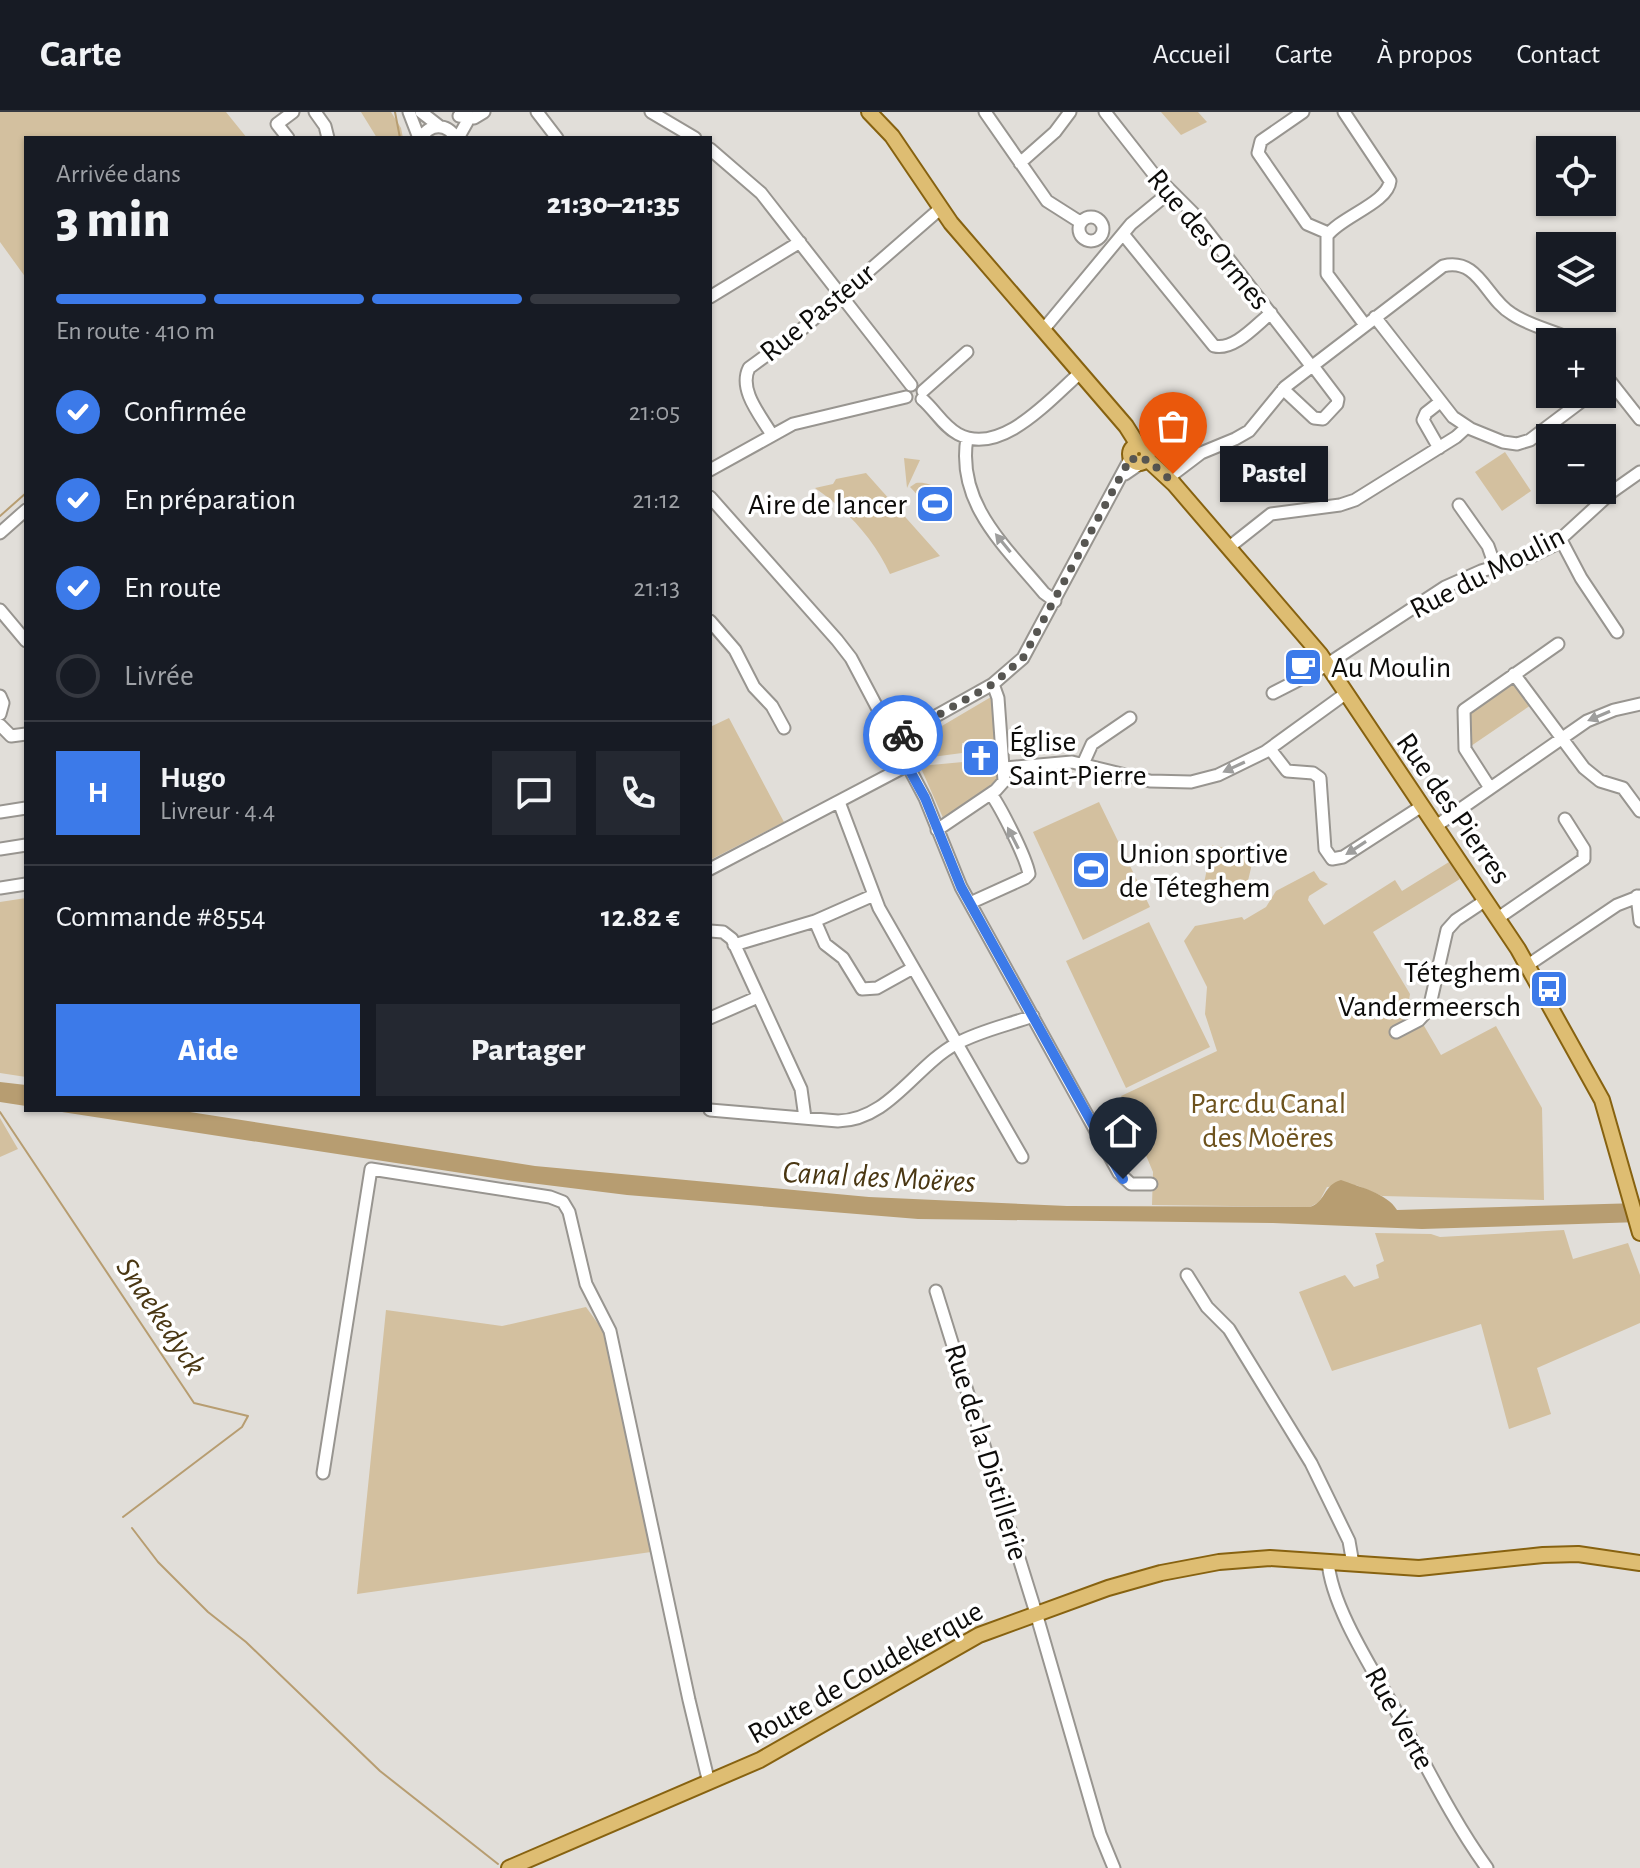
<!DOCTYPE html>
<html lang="fr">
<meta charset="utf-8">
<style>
body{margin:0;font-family:"Alegreya Sans",sans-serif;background:#242831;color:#f1f3f6;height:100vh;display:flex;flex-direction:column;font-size:30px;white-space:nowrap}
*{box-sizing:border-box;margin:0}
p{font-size:26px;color:#9ea1a6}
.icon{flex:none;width:44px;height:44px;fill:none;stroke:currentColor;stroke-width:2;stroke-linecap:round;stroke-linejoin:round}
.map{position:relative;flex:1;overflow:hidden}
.details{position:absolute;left:24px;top:24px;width:688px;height:976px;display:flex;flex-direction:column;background:#171b24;border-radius:0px;box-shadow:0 2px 6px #0004}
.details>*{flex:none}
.controls{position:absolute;left:1536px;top:24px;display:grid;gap:16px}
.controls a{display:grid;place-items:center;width:80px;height:80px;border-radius:0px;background:#171b24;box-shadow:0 2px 6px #0004;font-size:40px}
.pin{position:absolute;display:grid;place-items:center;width:68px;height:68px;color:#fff;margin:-82px -34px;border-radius:50% 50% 50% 0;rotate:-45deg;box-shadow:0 0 8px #0007}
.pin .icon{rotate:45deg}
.courier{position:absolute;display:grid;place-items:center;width:80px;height:80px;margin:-40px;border:6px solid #3c7ae9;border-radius:50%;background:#fff;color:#222;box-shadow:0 2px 10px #0007}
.bubble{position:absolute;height:56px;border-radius:0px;background:#171b24;box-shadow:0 2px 6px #0004;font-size:26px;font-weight:800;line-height:56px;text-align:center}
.overview em{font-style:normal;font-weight:800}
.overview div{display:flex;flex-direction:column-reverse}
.overview{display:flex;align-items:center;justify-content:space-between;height:136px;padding:0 32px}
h1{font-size:52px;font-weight:800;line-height:60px}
.bar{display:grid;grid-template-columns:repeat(4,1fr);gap:12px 8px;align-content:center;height:96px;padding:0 32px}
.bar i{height:10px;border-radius:6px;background:#363941}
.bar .current{background:#3c7ae9}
.bar p{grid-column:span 4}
.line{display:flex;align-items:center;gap:20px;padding:0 32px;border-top:2px solid #363941}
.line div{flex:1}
.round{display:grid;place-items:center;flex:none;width:84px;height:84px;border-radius:0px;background:#242831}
ol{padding:0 32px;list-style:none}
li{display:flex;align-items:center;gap:24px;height:88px}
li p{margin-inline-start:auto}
li .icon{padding:8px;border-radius:50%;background:#3c7ae9;color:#fff;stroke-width:4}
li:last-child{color:#9ea1a6}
li i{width:44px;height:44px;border:4px solid #363941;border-radius:50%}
.action{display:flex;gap:16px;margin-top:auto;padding:16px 32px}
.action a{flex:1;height:92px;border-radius:0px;background:#3c7ae9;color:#fff;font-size:32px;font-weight:800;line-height:92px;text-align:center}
.action a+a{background:#242831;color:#f1f3f6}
header{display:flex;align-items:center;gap:48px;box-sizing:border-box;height:112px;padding:0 40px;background:#171b24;border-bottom:2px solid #363941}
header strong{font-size:38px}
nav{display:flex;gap:44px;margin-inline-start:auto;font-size:28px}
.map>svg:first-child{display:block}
.green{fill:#d3c09f}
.water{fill:#b79d71}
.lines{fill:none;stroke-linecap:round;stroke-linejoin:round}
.stream{stroke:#b79d71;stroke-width:2}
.minor-casing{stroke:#989590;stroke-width:15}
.major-casing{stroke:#876210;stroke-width:18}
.minor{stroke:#fff;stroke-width:11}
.major{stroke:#debd72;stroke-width:14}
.oneway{fill:#9e9e9d}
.done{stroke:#575652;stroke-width:8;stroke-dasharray:0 14.4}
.route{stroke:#3c7ae9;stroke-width:10}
.labels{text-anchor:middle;stroke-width:7;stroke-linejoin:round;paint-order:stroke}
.street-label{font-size:30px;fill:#0d0c0a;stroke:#fff}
.poi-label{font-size:30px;fill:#0d0c0a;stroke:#fff;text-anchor:start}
.park-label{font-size:30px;fill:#6d521d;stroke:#fff}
.water-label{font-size:32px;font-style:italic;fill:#4a3713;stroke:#fff}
</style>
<header>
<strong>Carte</strong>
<nav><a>Accueil</a><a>Carte</a><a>À propos</a><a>Contact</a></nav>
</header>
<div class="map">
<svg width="1640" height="1756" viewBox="0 0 1640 1756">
<rect width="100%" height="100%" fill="#e1ded9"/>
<!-- green -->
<path class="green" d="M0,0H226L247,26H26V166L0,130Z
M361,0H391L401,16L403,26H377Z
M1161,0H1198L1207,10L1181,23Z
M1505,340L1531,379L1502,399L1475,360Z
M904,346L920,348L907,376Z
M866,361L940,444L890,462C874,427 847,398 815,376L833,372L836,367Z
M916,371C939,369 951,388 940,407L910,375Z
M1511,570L1516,571L1531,593L1471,634L1467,626L1468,599L1474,595L1478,596L1505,577V573Z
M991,585L997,631L991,632L990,628L962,631V641L917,647L913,631Z
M729,606L784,710L710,748V615Z
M963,650L965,660L993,658V654L1000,653L998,672L944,708L920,654Z
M1099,690L1150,795L1083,828L1033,720Z
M1212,733L1254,743L1244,786L1224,782L1227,767L1223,781L1203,776Z
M1449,750L1460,767L1373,820L1410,882L1409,888L1441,943L1496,914L1542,996L1544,1088L1382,1084L1356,1073L1327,1075L1319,1090L1310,1095L1152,1093L1153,1060L1121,984L1217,939L1205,902L1207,875L1184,829L1195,814L1242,805L1244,808L1266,795L1276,779L1314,759L1320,768L1328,772L1309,784L1308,788L1324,813L1395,768L1402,779Z
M26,786V965L0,961V790Z
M1149,810L1210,935L1126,976L1066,849Z
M0,1006L18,1037L0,1045Z
M1564,1118L1573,1147L1628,1131L1640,1163V1211L1537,1256L1551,1302L1509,1317L1481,1212L1332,1259L1299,1180L1345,1163L1354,1175L1379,1166L1376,1153L1384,1149L1375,1121L1431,1122L1440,1125Z
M586,1195L604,1220L651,1440L357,1482L386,1198L502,1214Z"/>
<!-- water -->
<path class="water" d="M0,970L26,973V994L0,990Z
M49,998H177L535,1054L869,1085L1067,1094L1310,1095C1325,1091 1324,1072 1341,1068C1359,1075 1387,1081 1397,1098L1640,1091V1110L1422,1117L1273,1111L918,1107L627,1083L507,1068Z"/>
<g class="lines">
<!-- stream -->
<path class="stream" d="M395,0L400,26
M0,404L26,381
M0,1000L194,1291L248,1304L242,1315L123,1405
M132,1416L158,1450L208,1500L246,1530L380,1659L498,1752"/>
<!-- minor casing -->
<g class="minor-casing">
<path id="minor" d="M315,0L325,14L328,26
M409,0L419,26
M421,0L439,14
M537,0L557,26
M651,0L695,26
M985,0L1047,89L1080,110
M1105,0L1152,60L1193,101L1312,255
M1303,0L1261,29L1258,41L1307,112L1328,121
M1344,0L1390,69C1388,91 1340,105 1327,124V162L1365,213
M459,4L474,6L484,0
M288,26L277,12L293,0
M421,26C430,11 447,11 456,26
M458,26L467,10V0
M710,37L761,81L911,273
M1020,51L1055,20L1070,0
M1079 117a12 12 0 1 1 24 0a12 12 0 1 1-24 0Z
M1123,122L1214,234C1234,239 1256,213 1271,201
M710,185L800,130
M1375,205L1453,305L1471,317L1503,330L1517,332L1530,328L1591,282
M1043,218L1131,112L1171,79
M1602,259L1640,307
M1283,277L1314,306L1323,307L1337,292L1338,287L1313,254
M923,279L967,240
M922,287C935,298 943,314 958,322C1001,345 1050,287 1080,261
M772,323C761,304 738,278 749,256L802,217L941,96
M967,326C956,392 1006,435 1044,481L1055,489
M1439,336L1423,308L1426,301L1440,290
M710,358L793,312L906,285
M1125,362L1141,351
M1168,366L1201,341L1235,327L1249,319L1285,275L1443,154C1479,145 1486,187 1512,202C1531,215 1556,219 1577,230
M710,385L837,528L851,546L925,686L961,775L1119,1061L1131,1072H1151
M1459,393L1488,434L1495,454
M0,421L26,398
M1561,428L1581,466L1617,520
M1228,436L1271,402L1340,393L1355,388L1456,325L1467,315
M0,498L26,529
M710,509L735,538L754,575L772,594L784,616
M1514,562L1584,656L1600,669L1623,676L1640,699
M1273,581L1320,557L1445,475L1481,459L1532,444L1554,433L1613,379L1640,360
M0,584L3,591L0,602
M0,613L11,624L26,622
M893,628L993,572L1023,546L1131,345
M1270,637L1287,659L1313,661L1320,666L1325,737L1332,747L1343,745L1422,694
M1083,652L1092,632L1130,606
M1005,656L1072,650L1150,669L1191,670L1218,663L1265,640L1345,582
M1490,676L1465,637L1464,598L1558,532
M839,690L879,796L1022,1045
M0,700L26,696
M1436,714L1587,609L1614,598L1640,592
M937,718L996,678L1004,669L998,586L993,572
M0,737L26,733
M710,757L906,654
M0,776L26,772
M1637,784L1640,809
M970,791L1025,766L1029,762C1026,745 1001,696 991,682
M1498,806L1584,747V737L1565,707
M815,809L825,832L843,846L862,877L877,876L913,856
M710,819L723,820L732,827L801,977L805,1006
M734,833L815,809L874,783
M1528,853L1617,793L1640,784
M710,906L758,885
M1396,920L1419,908L1429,897L1447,818L1456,808L1486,788
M710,998L838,1009C889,1008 915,954 956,932C979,919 1008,913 1033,904
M1187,1163L1207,1195L1229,1217L1311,1351L1349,1429L1353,1452
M936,1179L1036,1501L1100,1722L1114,1756
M323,1361L371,1057L550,1085L563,1090L569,1100L586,1172L610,1219L689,1588L709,1671
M1328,1449C1331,1496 1377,1564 1400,1606C1428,1657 1453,1709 1487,1756"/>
</g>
<!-- major casing -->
<g class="major-casing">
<path id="major" d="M869,0L892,24L951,111L1126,314L1138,333
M1130 342a9 9 0 1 1 18 0a9 9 0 1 1-18 0Z
M1147,347L1174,372L1320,542L1518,837L1602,988L1640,1121
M509,1756L760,1648L979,1523L1108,1476L1161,1461L1219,1450L1270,1446L1419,1456L1543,1443L1578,1442L1640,1451"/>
</g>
<!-- minor -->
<use href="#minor" class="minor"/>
<!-- major -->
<use href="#major" class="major"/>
</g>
<!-- one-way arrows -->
<defs><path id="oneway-solid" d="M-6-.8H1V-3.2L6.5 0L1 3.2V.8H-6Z" transform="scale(2)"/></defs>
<g class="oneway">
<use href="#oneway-solid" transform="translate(1003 431) rotate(-129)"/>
<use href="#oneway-solid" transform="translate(1599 604) rotate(157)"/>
<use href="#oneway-solid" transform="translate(1234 655) rotate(155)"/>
<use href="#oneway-solid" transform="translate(1013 726) rotate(-117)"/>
<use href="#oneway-solid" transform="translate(1356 736) rotate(147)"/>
</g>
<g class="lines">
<!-- done -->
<path class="done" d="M903,623L993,572L1023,546L1131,345L1138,351L1147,347L1168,366L1173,362"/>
<!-- route -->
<path class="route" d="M903,623L893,628L925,686L961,775L1123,1067"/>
</g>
<!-- icons -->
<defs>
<g id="stadium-square" transform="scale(2)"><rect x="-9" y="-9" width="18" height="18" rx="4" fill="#3c7ae9" stroke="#fff"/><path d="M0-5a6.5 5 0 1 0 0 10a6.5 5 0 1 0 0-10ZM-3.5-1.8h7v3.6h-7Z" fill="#fff"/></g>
<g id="cafe-square" transform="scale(2)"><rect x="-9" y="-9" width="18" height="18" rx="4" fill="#3c7ae9" stroke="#fff"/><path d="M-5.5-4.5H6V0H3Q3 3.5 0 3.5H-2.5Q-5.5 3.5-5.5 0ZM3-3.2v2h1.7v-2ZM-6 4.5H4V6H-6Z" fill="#fff"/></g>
<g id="church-square" transform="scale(2)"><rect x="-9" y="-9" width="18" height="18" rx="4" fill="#3c7ae9" stroke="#fff"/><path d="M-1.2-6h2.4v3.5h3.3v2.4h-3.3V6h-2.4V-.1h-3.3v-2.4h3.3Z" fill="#fff"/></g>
<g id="bus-square" transform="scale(2)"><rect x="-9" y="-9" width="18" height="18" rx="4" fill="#3c7ae9" stroke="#fff"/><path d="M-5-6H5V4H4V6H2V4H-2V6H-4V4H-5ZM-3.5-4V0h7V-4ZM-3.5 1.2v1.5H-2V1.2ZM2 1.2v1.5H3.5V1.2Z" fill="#fff"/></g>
</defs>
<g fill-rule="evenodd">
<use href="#stadium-square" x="935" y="392"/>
<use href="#cafe-square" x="1303" y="555"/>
<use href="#church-square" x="981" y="646"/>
<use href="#stadium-square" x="1091" y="758"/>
<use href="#bus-square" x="1549" y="877"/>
</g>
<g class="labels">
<!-- street labels -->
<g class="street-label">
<text transform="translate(1209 127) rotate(50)" y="10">Rue des Ormes</text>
<text transform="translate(817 200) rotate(-39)" y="10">Rue Pasteur</text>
<text transform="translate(1487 460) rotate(-27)" y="10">Rue du Moulin</text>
<text transform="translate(1454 696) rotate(55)" y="10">Rue des Pierres</text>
<text transform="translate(987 1340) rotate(73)" y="10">Rue de la Distillerie</text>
<text transform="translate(865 1560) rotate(-29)" y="10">Route de Coudekerque</text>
<text transform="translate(1400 1606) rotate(61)" y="10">Rue Verte</text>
</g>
<!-- poi labels -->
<g class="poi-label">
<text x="907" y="402" text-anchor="end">Aire de lancer</text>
<text x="1331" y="565">Au Moulin</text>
<text x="1009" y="639">Église<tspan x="1009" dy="34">Saint-Pierre</tspan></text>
<text x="1119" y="751">Union sportive<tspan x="1119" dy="34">de Téteghem</tspan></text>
<text x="1521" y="870" text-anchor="end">Téteghem<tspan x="1521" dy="34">Vandermeersch</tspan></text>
</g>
<!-- park labels -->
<g class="park-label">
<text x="1268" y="1001">Parc du Canal<tspan x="1268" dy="34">des Moëres</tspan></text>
</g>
<!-- water labels -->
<g class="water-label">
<text transform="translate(879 1064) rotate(3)" y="11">Canal des Moëres</text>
<text transform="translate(162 1204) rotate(56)" y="11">Snaekedyck</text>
</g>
</g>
</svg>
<div class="controls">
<a><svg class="icon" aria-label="locate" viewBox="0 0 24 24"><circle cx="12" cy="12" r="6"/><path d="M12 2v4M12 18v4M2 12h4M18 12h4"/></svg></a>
<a><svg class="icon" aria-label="layers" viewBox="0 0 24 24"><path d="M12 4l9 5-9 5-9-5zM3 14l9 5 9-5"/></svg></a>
<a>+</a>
<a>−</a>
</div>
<div class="pin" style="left:1173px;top:362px;background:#ea580c"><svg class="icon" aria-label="bag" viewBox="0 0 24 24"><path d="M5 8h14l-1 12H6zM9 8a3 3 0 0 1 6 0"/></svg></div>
<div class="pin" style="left:1123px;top:1067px;background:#1f2937"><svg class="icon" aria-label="home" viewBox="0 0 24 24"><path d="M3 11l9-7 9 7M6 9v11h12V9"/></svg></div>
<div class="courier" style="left:903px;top:623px"><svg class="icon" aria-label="bike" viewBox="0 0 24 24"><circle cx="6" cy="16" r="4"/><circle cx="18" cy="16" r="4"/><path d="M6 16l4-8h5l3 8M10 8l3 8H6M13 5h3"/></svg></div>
<div class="bubble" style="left:1220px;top:334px;width:108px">Pastel</div>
<section class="details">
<div class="overview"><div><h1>3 min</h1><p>Arrivée dans</p></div><em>21:30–21:35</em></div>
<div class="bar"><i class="current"></i><i class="current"></i><i class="current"></i><i></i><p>En route · 410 m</p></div>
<ol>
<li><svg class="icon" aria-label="check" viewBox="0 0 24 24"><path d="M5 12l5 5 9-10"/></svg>Confirmée<p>21:05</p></li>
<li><svg class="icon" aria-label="check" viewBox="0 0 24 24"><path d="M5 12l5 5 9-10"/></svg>En préparation<p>21:12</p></li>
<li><svg class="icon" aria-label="check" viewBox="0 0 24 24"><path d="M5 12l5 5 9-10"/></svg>En route<p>21:13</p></li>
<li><i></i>Livrée</li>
</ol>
<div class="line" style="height:144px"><b class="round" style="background:#3c7ae9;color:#fff">H</b><div><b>Hugo</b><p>Livreur · 4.4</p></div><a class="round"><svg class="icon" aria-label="chat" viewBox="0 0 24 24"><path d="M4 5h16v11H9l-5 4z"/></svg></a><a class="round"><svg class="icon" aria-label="phone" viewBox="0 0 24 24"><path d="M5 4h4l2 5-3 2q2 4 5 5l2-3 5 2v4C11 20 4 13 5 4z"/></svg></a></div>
<div class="line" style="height:104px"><div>Commande #8554</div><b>12.82 €</b></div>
<div class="action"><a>Aide</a><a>Partager</a></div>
</section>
</div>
